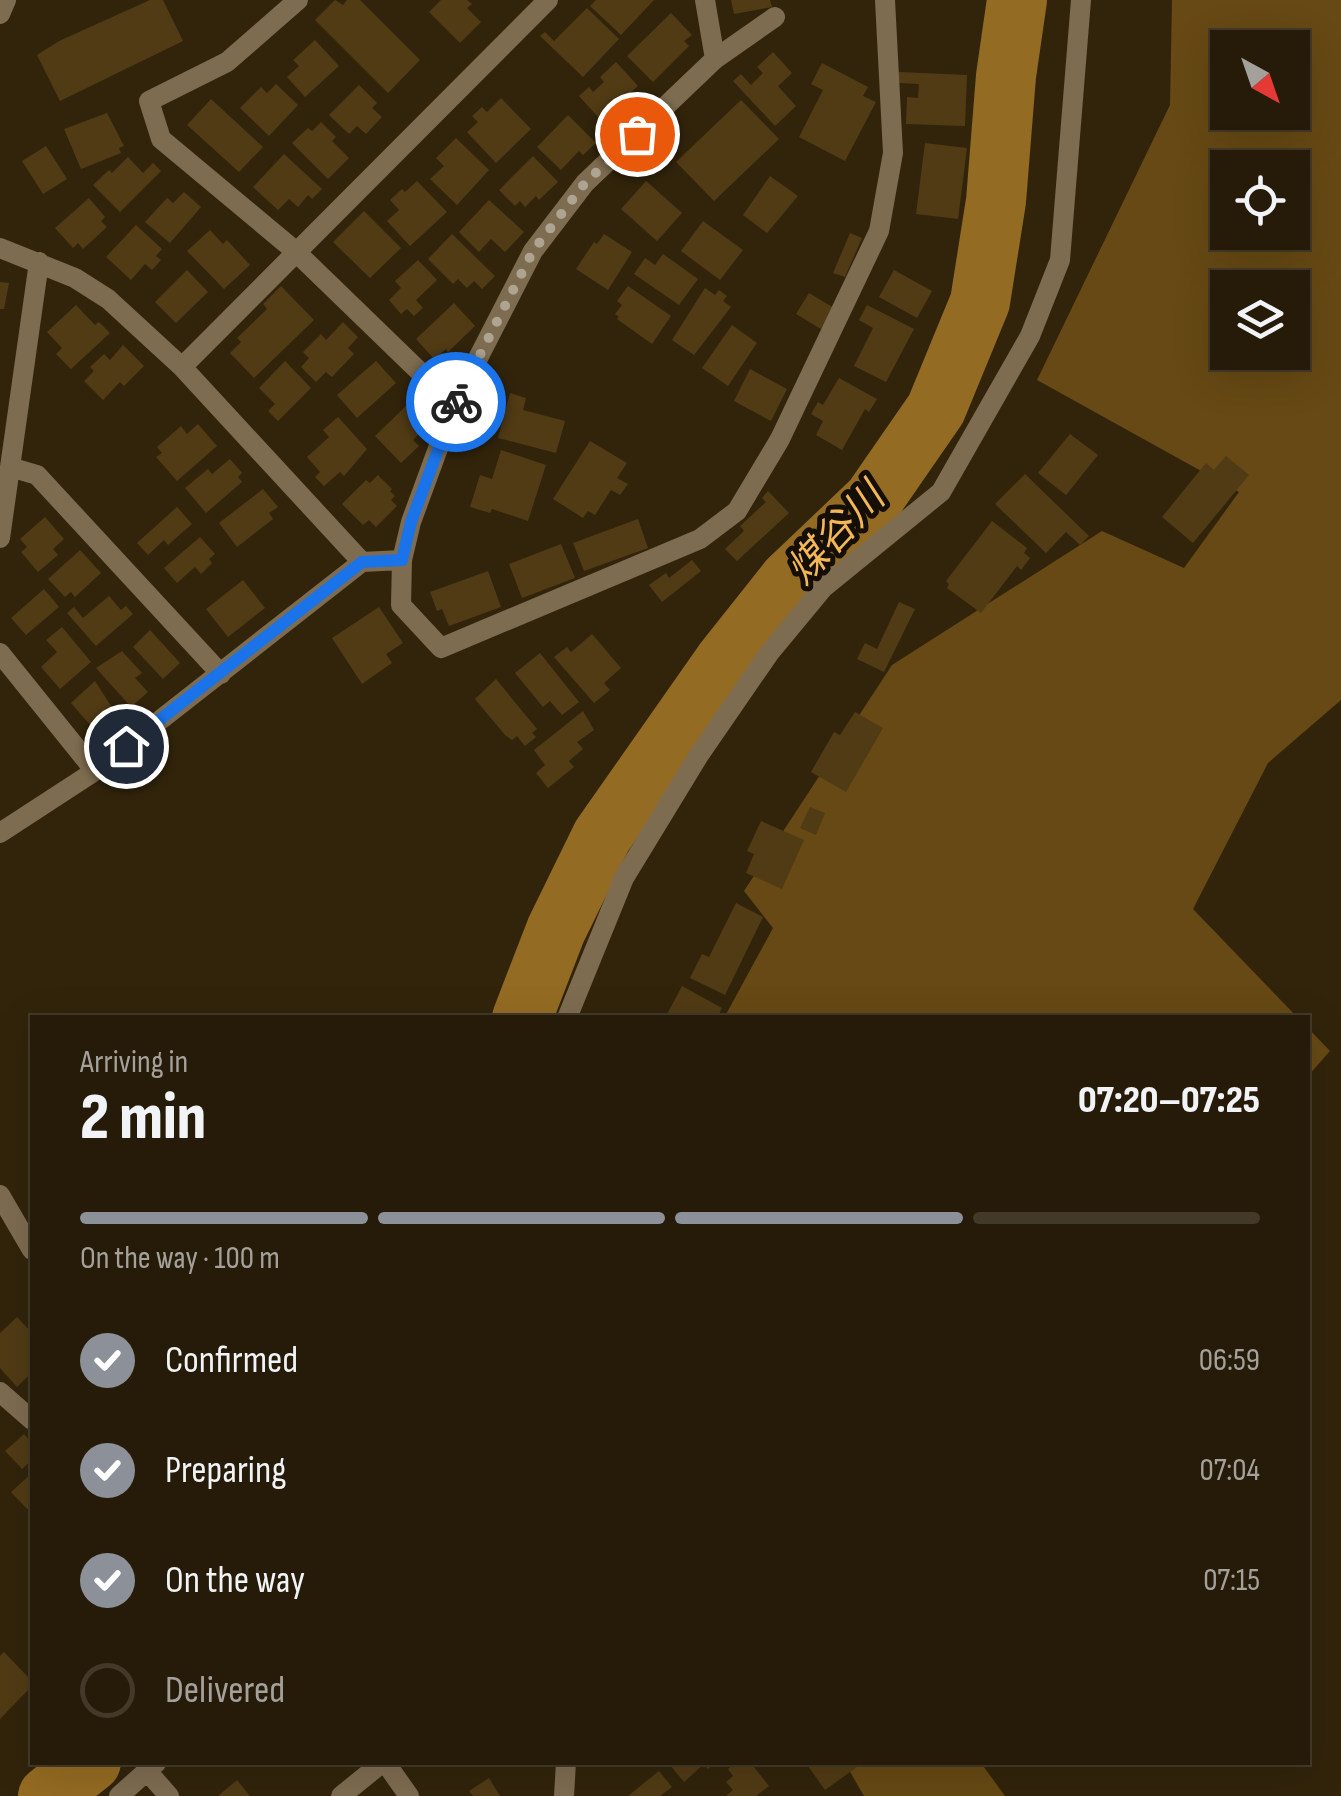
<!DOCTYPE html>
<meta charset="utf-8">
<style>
body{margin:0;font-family:"Sofia Sans Condensed","Noto Sans JP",sans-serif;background:#2e2412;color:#f1f3f6;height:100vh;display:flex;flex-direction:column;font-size:38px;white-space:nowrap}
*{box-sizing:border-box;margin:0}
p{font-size:32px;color:#a4a19c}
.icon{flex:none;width:55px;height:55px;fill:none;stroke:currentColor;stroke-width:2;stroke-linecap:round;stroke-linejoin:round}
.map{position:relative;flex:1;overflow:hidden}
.sheet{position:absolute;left:30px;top:1015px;width:1280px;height:750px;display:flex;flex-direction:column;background:#261b08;border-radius:0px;box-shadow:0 10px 40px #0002,0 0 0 2px #423929}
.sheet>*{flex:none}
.needle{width:65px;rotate:140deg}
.buttons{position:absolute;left:1210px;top:30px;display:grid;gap:20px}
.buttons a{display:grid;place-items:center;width:100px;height:100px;border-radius:0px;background:#261b08;box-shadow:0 10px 40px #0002,0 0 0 2px #423929;font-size:50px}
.pin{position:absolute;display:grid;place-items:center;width:85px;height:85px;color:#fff;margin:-42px;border:5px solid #fff;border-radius:50%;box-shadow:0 2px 10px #0007}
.courier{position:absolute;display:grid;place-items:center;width:100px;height:100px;margin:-50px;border:8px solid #1a73e8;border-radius:50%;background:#fff;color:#222;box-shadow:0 2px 12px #0007}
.summary em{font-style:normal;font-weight:800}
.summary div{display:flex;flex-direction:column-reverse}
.summary{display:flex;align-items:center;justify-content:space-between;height:170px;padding:0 50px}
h1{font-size:65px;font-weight:800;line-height:75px}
.bar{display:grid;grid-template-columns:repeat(4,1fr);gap:15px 10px;align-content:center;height:120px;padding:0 50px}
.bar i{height:12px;border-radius:8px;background:#423929}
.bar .selected{background:#8c9099}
.bar p{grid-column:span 4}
ol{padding:0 50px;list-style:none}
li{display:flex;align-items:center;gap:30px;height:110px}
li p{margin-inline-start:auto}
li .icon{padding:10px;border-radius:50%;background:#8c9099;color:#fff;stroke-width:4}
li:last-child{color:#a4a19c}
li i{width:55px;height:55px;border:5px solid #423929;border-radius:50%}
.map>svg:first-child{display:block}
.green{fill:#664914;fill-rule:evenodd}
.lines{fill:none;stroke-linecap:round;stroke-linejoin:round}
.river{stroke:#946b22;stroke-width:60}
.building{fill:#513b15}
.minor{stroke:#7e6c51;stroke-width:20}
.tertiary{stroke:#7e6c51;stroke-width:20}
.done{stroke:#afa492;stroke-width:10;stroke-dasharray:0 18}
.route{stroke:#1a73e8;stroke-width:12}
.labels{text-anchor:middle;stroke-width:10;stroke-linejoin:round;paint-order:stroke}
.water-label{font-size:40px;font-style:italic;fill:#f2b756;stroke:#150e05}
</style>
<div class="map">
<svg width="1341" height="1796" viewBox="0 0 1341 1796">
<rect width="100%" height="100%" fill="#32240b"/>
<!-- green -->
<path class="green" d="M1172,0H1341V700L1268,763L1193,909L1297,1017L724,1018L773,928L744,891L892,665L1102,531L1184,568L1239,492L1037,380L1170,105ZM1228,48H1292V112H1228ZM1228,168H1292V232H1228ZM1228,288H1292V352H1228Z
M1308,1028L1330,1051L1308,1076Z
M845,1763H981L1005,1796H864Z"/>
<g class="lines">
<!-- river -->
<path class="river" d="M522,1018L556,930L602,836L724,662L789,580L873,500L936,409L980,302L996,201L1006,76L1017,0
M48,1796L91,1762"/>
</g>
<!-- building -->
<path class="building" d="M150,0H163L183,41L60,101L37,55L59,41Z
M335,0L343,5L347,0H360L420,60L388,93L315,20Z
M441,0H467L472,4L467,8L481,22L460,43L429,12Z
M596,0H654L621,35L590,6Z
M731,0H770L772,7L734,14Z
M587,8L619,39L583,77L540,36L545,32L554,41Z
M671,13L692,35L684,41L689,46L653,82L627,56Z
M315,40L339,66L305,97L287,77L299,66L293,60Z
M773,52L792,73L778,86L796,106L775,126L733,81L741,74L751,85L763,73L757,67Z
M616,62L638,86L629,94L635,101L607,127L579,96L589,87L593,92L604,82L600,77Z
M822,63L868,87L863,96L876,102L845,161L799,137L823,90L811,84Z
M899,72L967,75L965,126L906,124L907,97L918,98L919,84L899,83Z
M276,84L298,105L269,136L240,108L261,87L267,93Z
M359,85L377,103L372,108L382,117L366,134L357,126L349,134L329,115Z
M501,98L531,129L496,163L467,132L478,122L472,116L482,107L487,112Z
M211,99L263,147L239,172L187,125Z
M741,100L779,139L714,201L676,162Z
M107,113L124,146L119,148L121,153L81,169L64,129Z
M568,115L596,143L583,155L579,151L561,170L537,147Z
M321,122L336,137L332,141L349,158L328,179L292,143L308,128L312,131Z
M456,138L489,170L457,205L430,179L444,166L436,158Z
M925,143L967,148L958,219L916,214Z
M46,146L67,179L43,194L22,161Z
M284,154L322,189L312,199L308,195L298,207L289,199L278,210L253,187Z
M533,156L558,182L539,200L536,196L525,207L520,201L515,206L499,190Z
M128,157L143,173L153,163L161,171L120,212L93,185L109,170L112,173Z
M770,176L798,196L767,233L743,215Z
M417,181L447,212L410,246L387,221L399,210L390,200L402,189L405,192Z
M646,181L682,213L657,241L621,209Z
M184,192L201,207L170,243L145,222L167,198L173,203Z
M89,198L105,217L101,221L107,227L83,249L78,243L73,248L55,228Z
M489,200L524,232L505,252L491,239L479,252L459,232Z
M364,211L401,248L370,278L333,242Z
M703,221L743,250L720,280L681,251Z
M136,225L162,249L156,256L161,260L152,270L145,264L131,280L106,257Z
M210,230L223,244L227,240L250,265L224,289L187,251Z
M850,233L862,238L845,277L833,273Z
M452,234L495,276L482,289L474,281L467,288L458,279L453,284L428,259Z
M604,234L632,252L608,290L576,269L594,242L597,244Z
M663,254L698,279L679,305L634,274L645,258L655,265Z
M418,260L437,280L416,300L423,308L414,316L407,309L401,314L389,300L401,288L395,281Z
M187,270L208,292L176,323L155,302Z
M894,270L932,291L917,318L879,297Z
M0,282L9,283L4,309H0Z
M281,286L314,320L254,378L230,353L241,342L237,338L267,309L263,304Z
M628,286L671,316L652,344L617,319L619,317L615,314L622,305L617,301Z
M705,288L715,295L719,290L727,296L723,301L731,307L694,355L672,340Z
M809,293L834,308L821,329L796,314Z
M454,303L475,326L448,352L446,349L434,359L416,339Z
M76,305L95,325L99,322L110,333L71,369L56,354L62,348L47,332Z
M867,305L914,329L886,382L854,366L873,328L859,320Z
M343,322L358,337L348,348L354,354L332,377L326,372L316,382L301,367L309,358L303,352L321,334L326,340Z
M732,325L757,343L728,386L702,368Z
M123,345L144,366L124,386L120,382L103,400L84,381L94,371L90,367L104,354L110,360Z
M285,361L311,388L278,421L268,411L275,404L259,388Z
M376,361L396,383L357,418L337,395Z
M750,369L787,389L771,421L734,401Z
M839,378L877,399L869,412L865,409L842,450L816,435L823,421L811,414L818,402L823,405Z
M510,393L526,398L523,410L565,421L556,453L498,438Z
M406,406L426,427L413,440L419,446L401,463L375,436Z
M338,417L367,449L344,476L340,472L324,486L315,477L320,472L307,457L329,437L323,430Z
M198,424L217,446L177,481L156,457L162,453L157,447L181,426L187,434Z
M1070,434L1098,455L1066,495L1038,473Z
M590,441L627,463L617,478L628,484L620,495L611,490L595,515L588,511L583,518L553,499Z
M501,450L546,465L528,521L492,509L490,513L470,507L480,475L492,479Z
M1226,456L1249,475L1193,543L1162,517L1206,463L1214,470Z
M230,459L242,473L238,477L242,482L206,513L185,488L208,469L212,474Z
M1025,474L1089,536L1080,545L1066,532L1046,553L995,504Z
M378,475L392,489L390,491L395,496L391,500L397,506L376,527L369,520L363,525L342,504L366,480L370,483Z
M263,489L278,507L269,513L273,519L237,547L219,523Z
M768,491L789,513L737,561L725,549L744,531L740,526L766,502L762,498Z
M177,507L192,524L168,545L164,540L148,555L137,543Z
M45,517L64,539L53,549L58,555L38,572L21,552L27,547L20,539Z
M638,519L648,548L584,571L573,543Z
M992,521L1027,548L1024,553L1030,558L1021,570L1017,566L981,613L947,588L949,584L946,581Z
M200,537L215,554L209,559L212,563L201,574L195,567L177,583L164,568Z
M561,544L575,578L522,598L509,564Z
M80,550L101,573L75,597L71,592L65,597L48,579Z
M692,560L701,571L662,602L649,585L666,573L669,578Z
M488,571L501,607L449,626L442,609L437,611L430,592Z
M243,580L265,608L228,637L206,609Z
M44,589L59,607L26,635L11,618Z
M109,596L121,610L126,606L133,614L96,646L67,613L74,607L83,618Z
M899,602L915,609L884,672L857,659L865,643L877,649Z
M379,607L403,643L386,654L392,663L362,684L332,638Z
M62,627L91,662L60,689L41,667L57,652L46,640Z
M150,630L180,663L163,679L133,647Z
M592,634L621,668L604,683L610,690L594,703L554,657L567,647L571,652Z
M122,651L142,673L135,678L148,692L131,707L96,668Z
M540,653L579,702L562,715L550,701L543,707L515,673Z
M496,679L537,729L532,733L536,737L525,746L517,736L512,740L505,735L475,699Z
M95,681L113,709L108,714L116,723L107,732L98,722L92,727L71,703Z
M583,711L594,730L577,742L583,749L569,761L574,767L548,788L536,773L545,765L534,750Z
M855,712L883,728L846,792L811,772L834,732L840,735Z
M810,807L825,813L816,835L800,828Z
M761,821L804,840L782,889L746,873L754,854L747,851Z
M736,903L763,917L725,995L690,978L702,954L709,957Z
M682,986L722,1008L717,1018H665Z
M17,1317L32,1333V1372L17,1387L0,1368V1333Z
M24,1434L32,1443V1460L22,1469L5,1451Z
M32,1473V1505L27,1509L11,1492Z
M4,1652L32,1681V1686L0,1719V1656Z
M673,1762H716L708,1769L704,1764L684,1782L670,1765Z
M735,1762H750L769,1786L756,1796H726L733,1790L726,1782L733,1776L728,1769Z
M805,1762H864L825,1790Z
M659,1771L672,1787L660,1796H628Z
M489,1778L500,1796H473L469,1791Z
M237,1780L250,1796H218Z"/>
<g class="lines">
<!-- minor -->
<path class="minor" d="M298,0L227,62L149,101L161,139L294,250L454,405L533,251L585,183L715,59L705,0
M715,59L775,17
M0,248L75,278L108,299L182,367L362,562
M182,367L548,0
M454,405L411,522L402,560L401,605L441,648L700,539L737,511L780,439L879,231L893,153L885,0
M10,467L37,475L221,674
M0,538L39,262
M0,653L95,771
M0,833L95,771L362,562L402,560
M567,1018L624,878L699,755L770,652L823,588L941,492L1030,336L1060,260L1081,0
M0,1195L32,1250
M0,1392L32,1420
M385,1762L409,1796
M147,1771L169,1796
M119,1796L157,1762
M341,1796L383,1762
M564,1796L566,1762"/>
<!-- tertiary -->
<path class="tertiary" d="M0,14L6,0"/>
</g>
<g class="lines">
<!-- done -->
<path class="done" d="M456,402L533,251L585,183L637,134"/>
<!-- route -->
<path class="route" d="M126,746L362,562L402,560L411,522L456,402"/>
</g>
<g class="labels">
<!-- water labels -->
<g class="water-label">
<text transform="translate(835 533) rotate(-47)" y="14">煤谷川</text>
</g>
</g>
</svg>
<div class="buttons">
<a><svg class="needle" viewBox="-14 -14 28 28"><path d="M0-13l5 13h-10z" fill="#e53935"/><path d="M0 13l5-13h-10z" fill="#a4a19c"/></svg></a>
<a><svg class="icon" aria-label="locate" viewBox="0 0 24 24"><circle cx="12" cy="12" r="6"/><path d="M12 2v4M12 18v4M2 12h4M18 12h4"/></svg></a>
<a><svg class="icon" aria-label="layers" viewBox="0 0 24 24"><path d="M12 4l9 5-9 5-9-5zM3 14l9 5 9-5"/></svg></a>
</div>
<div class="pin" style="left:637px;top:134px;background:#ea580c"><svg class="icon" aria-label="bag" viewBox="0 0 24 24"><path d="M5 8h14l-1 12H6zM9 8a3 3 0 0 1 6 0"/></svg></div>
<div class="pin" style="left:126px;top:746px;background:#1f2937"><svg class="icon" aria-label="home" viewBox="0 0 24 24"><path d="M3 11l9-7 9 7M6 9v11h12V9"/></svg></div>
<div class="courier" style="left:456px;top:402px"><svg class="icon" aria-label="bike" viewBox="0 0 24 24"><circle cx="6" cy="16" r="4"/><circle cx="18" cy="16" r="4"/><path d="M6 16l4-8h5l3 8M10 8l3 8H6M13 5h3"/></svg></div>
<section class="sheet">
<div class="summary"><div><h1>2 min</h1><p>Arriving in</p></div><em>07:20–07:25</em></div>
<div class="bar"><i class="selected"></i><i class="selected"></i><i class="selected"></i><i></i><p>On the way · 100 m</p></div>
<ol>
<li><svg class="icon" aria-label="check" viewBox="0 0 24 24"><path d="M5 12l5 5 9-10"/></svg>Confirmed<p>06:59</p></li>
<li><svg class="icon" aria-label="check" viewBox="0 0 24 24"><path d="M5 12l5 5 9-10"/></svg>Preparing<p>07:04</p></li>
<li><svg class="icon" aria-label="check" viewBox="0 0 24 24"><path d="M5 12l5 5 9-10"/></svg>On the way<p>07:15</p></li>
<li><i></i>Delivered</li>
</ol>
</section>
</div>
